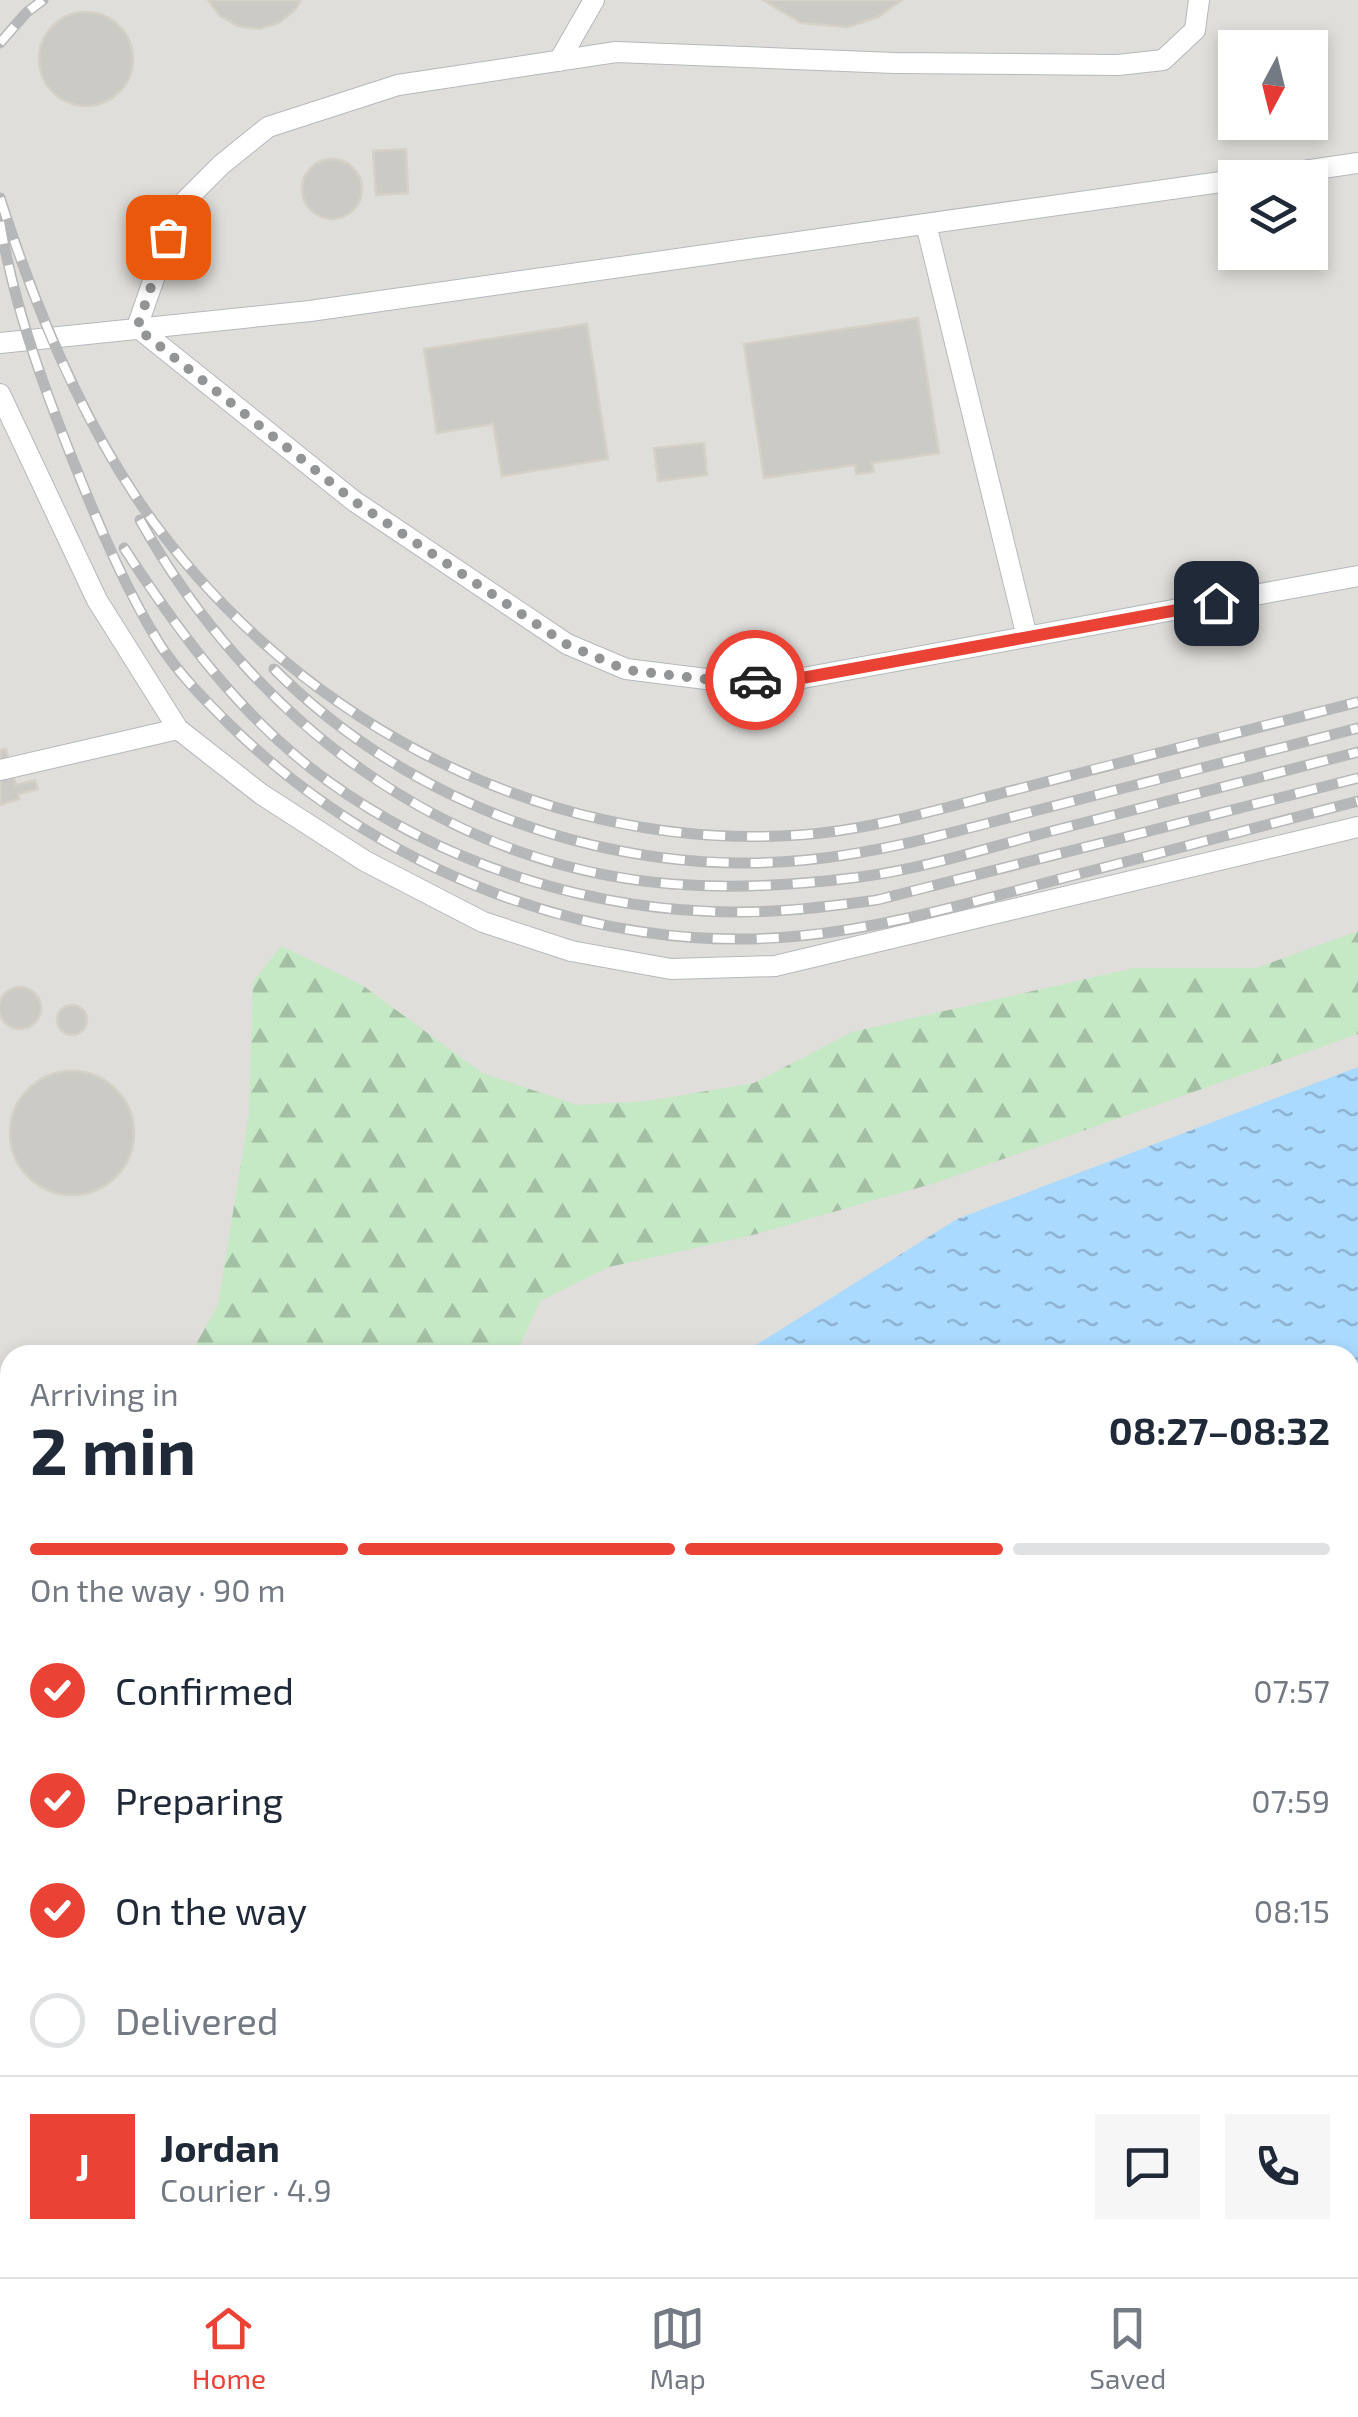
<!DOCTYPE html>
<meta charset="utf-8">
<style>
body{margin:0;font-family:"Exo 2",sans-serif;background:#f6f6f7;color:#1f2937;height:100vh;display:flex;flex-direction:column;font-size:38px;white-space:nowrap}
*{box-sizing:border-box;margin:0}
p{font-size:32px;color:#747a83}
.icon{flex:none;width:55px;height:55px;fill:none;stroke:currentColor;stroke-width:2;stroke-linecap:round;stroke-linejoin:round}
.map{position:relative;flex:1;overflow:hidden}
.details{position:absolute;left:0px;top:1345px;width:1360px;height:932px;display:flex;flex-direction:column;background:#fff;border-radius:30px 30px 0 0;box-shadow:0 5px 15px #0003}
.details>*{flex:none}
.needle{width:65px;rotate:187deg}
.buttons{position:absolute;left:1218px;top:30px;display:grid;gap:20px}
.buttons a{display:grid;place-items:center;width:110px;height:110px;border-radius:0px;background:#fff;box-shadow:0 5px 15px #0003;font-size:50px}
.pin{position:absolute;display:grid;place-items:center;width:85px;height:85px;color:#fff;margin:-42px;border-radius:20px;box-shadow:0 5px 15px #0006}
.courier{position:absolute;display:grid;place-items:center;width:100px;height:100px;margin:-50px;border:8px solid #ea4335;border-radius:50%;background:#fff;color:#222;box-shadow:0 2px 12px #0007}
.head em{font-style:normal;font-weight:700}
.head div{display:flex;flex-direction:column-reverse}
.head{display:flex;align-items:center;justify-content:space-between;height:170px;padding:0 30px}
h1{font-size:65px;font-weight:700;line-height:75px}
.bar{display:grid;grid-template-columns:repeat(4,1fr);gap:15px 10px;align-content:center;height:120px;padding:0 30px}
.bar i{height:12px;border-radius:8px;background:#e0e1e3}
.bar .on{background:#ea4335}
.bar p{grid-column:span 4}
.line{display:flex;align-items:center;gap:25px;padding:0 30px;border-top:2px solid #e0e1e3}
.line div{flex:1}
.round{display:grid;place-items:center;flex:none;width:105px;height:105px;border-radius:0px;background:#f6f6f7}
ol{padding:0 30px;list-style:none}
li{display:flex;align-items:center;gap:30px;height:110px}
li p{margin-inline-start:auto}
li .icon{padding:10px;border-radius:50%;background:#ea4335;color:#fff;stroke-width:4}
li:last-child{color:#747a83}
li i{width:55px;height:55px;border:5px solid #e0e1e3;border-radius:50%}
.dock{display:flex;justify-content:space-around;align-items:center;height:140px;border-top:2px solid #e0e1e3;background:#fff;font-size:28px;color:#747a83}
.dock a{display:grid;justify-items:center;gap:5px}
.dock .on{color:#ea4335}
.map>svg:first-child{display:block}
.industrial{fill:#e0deda;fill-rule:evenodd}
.forest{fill:url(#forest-firs)}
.water{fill:url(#water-ripples)}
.building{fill:#cccac5;stroke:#d6d1c6;stroke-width:2.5}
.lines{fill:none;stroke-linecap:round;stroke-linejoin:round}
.lane-casing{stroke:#b5b8bc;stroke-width:22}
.lane{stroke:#fff;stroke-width:20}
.rail-casing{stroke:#b6b7b8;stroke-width:11}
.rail{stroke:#fff;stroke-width:8;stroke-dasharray:22;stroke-linecap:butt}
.done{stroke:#929495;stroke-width:10;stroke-dasharray:0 18}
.route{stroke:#ea4335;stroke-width:12}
</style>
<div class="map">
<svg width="1358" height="2277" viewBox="0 0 1358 2277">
<defs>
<pattern id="forest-firs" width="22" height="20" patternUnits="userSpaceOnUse" patternTransform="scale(2.5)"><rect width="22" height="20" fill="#c5e8c5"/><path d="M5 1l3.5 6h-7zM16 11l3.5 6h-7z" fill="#a3c0a4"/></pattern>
<pattern id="water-ripples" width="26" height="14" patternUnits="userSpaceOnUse" patternTransform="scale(2.5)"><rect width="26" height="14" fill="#aadaff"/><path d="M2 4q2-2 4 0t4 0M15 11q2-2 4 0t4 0" fill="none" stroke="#8eb4d2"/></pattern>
</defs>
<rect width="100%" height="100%" fill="#f1efe8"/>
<!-- industrial -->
<path class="industrial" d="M0,0H1358V1097L795,1355H10V1601L0,1600ZM1235,48H1310V122H1235ZM1235,178H1310V252H1235Z
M10,1782V2053L0,2045V1830Z"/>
<!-- forest -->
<path class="forest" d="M1358,931V1034L935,1183L749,1236L609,1267L540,1301L516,1355H190L218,1305L249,1114L253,982L281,946L362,985L482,1073L577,1105L648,1101L754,1083L852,1032L1134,968H1256Z"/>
<!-- water -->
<path class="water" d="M1358,1067V2277H157V2268H1350V1355H740L957,1219Z"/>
<!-- building -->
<path class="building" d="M208,0H301L296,9L279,23L259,29L238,26L220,16Z
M902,0L878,17L848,27L801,23L763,0Z
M39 59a47 47 0 1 1 94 0a47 47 0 1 1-94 0Z
M406,149L408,193L376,195L373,151Z
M302 189a30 30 0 1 1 60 0a30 30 0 1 1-60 0Z
M918,318L939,453L872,463L874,472L856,474L855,465L764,478L744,344Z
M587,324L608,459L502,476L493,424L437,433L424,349Z
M704,443L707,475L658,481L654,448Z
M6,749L16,785L35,780L38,789L18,794L19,799L0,805V750Z
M-1 1008a21 21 0 1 1 42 0a21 21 0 1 1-42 0Z
M57 1020a15 15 0 1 1 30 0a15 15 0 1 1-30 0Z
M10 1133a62 62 0 1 1 124 0a62 62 0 1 1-124 0Z
M0,1611L10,1613V1683L0,1681Z
M0,2150L10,2152V2201L0,2199Z"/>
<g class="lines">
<!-- lane casing -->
<g class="lane-casing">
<path id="lane" d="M1199,0L1195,30L1163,60L1118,65L894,63L616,52L398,85L268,127L221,165L179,207L137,327L354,501L567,644L626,669L722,681L803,678L1358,576
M559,61L594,0
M1255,178L1358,163
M926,224L1027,637
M0,343L310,311L1235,180
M0,394L97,600L178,729L261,794L365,861L483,922L571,951L671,969L775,966L1358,827
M0,770L178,729"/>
</g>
<!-- lane -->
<use href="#lane" class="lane"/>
<!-- rail casing -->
<g class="rail-casing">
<path id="rail" d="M0,43L26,13L43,0
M0,198C33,301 76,407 136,497C281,713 537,853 799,835C874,830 949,806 1022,788C1134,759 1246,730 1358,702
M0,222C15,313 48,399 82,483C104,537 128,593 159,643C177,672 204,699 228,723C375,868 592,957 799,936C881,928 961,905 1041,884C1147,856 1252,829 1358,801
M140,520C251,718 441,865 672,884C735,889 798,885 860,877C922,869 984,849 1044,833C1149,806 1253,779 1358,752
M124,548C180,634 243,720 328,781C446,866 596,913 741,912C787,912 832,906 877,900L1358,778
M274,669C411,806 612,879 806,860C886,852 965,829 1042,809C1148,782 1253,755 1358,728"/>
</g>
<!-- rail -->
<use href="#rail" class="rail"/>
</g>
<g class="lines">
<!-- done -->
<path class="done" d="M168,237L137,328L354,501L566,644L626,670L722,681L755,680"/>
<!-- route -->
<path class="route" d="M755,680L802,678L1216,603"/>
</g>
</svg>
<div class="buttons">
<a><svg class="needle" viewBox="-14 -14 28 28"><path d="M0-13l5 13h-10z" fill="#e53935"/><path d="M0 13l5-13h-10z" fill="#747a83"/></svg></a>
<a><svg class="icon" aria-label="layers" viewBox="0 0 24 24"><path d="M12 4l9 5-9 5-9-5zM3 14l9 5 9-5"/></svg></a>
</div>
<div class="pin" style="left:168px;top:237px;background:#ea580c"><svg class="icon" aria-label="bag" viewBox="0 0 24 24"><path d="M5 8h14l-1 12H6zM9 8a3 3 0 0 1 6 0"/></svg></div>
<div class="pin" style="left:1216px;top:603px;background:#1f2937"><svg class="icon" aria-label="home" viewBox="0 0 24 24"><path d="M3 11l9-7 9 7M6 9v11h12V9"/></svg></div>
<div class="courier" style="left:755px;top:680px"><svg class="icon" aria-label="car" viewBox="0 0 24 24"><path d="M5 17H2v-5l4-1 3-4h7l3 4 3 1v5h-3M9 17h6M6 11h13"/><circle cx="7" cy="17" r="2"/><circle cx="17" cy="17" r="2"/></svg></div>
<section class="details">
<div class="head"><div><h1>2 min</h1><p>Arriving in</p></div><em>08:27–08:32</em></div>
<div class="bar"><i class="on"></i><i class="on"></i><i class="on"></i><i></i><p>On the way · 90 m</p></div>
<ol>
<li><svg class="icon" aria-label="check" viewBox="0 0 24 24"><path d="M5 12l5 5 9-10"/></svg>Confirmed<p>07:57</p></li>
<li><svg class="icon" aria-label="check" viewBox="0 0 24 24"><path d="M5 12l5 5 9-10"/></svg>Preparing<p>07:59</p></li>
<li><svg class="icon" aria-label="check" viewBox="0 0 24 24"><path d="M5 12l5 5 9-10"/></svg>On the way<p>08:15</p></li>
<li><i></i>Delivered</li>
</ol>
<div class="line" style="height:180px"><b class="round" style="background:#ea4335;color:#fff">J</b><div><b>Jordan</b><p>Courier · 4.9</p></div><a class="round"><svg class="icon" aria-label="chat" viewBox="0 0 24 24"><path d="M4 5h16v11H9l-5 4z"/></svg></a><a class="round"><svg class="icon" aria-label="phone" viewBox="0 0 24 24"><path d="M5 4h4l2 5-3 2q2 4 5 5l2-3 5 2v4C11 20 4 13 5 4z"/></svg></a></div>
</section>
</div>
<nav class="dock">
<a class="on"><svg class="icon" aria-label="home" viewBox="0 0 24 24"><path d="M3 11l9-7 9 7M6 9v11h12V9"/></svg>Home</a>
<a><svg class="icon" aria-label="map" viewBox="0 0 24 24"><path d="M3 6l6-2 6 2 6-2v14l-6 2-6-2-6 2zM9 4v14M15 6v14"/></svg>Map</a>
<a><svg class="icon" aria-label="saved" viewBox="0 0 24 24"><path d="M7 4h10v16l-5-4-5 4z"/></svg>Saved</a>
</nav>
